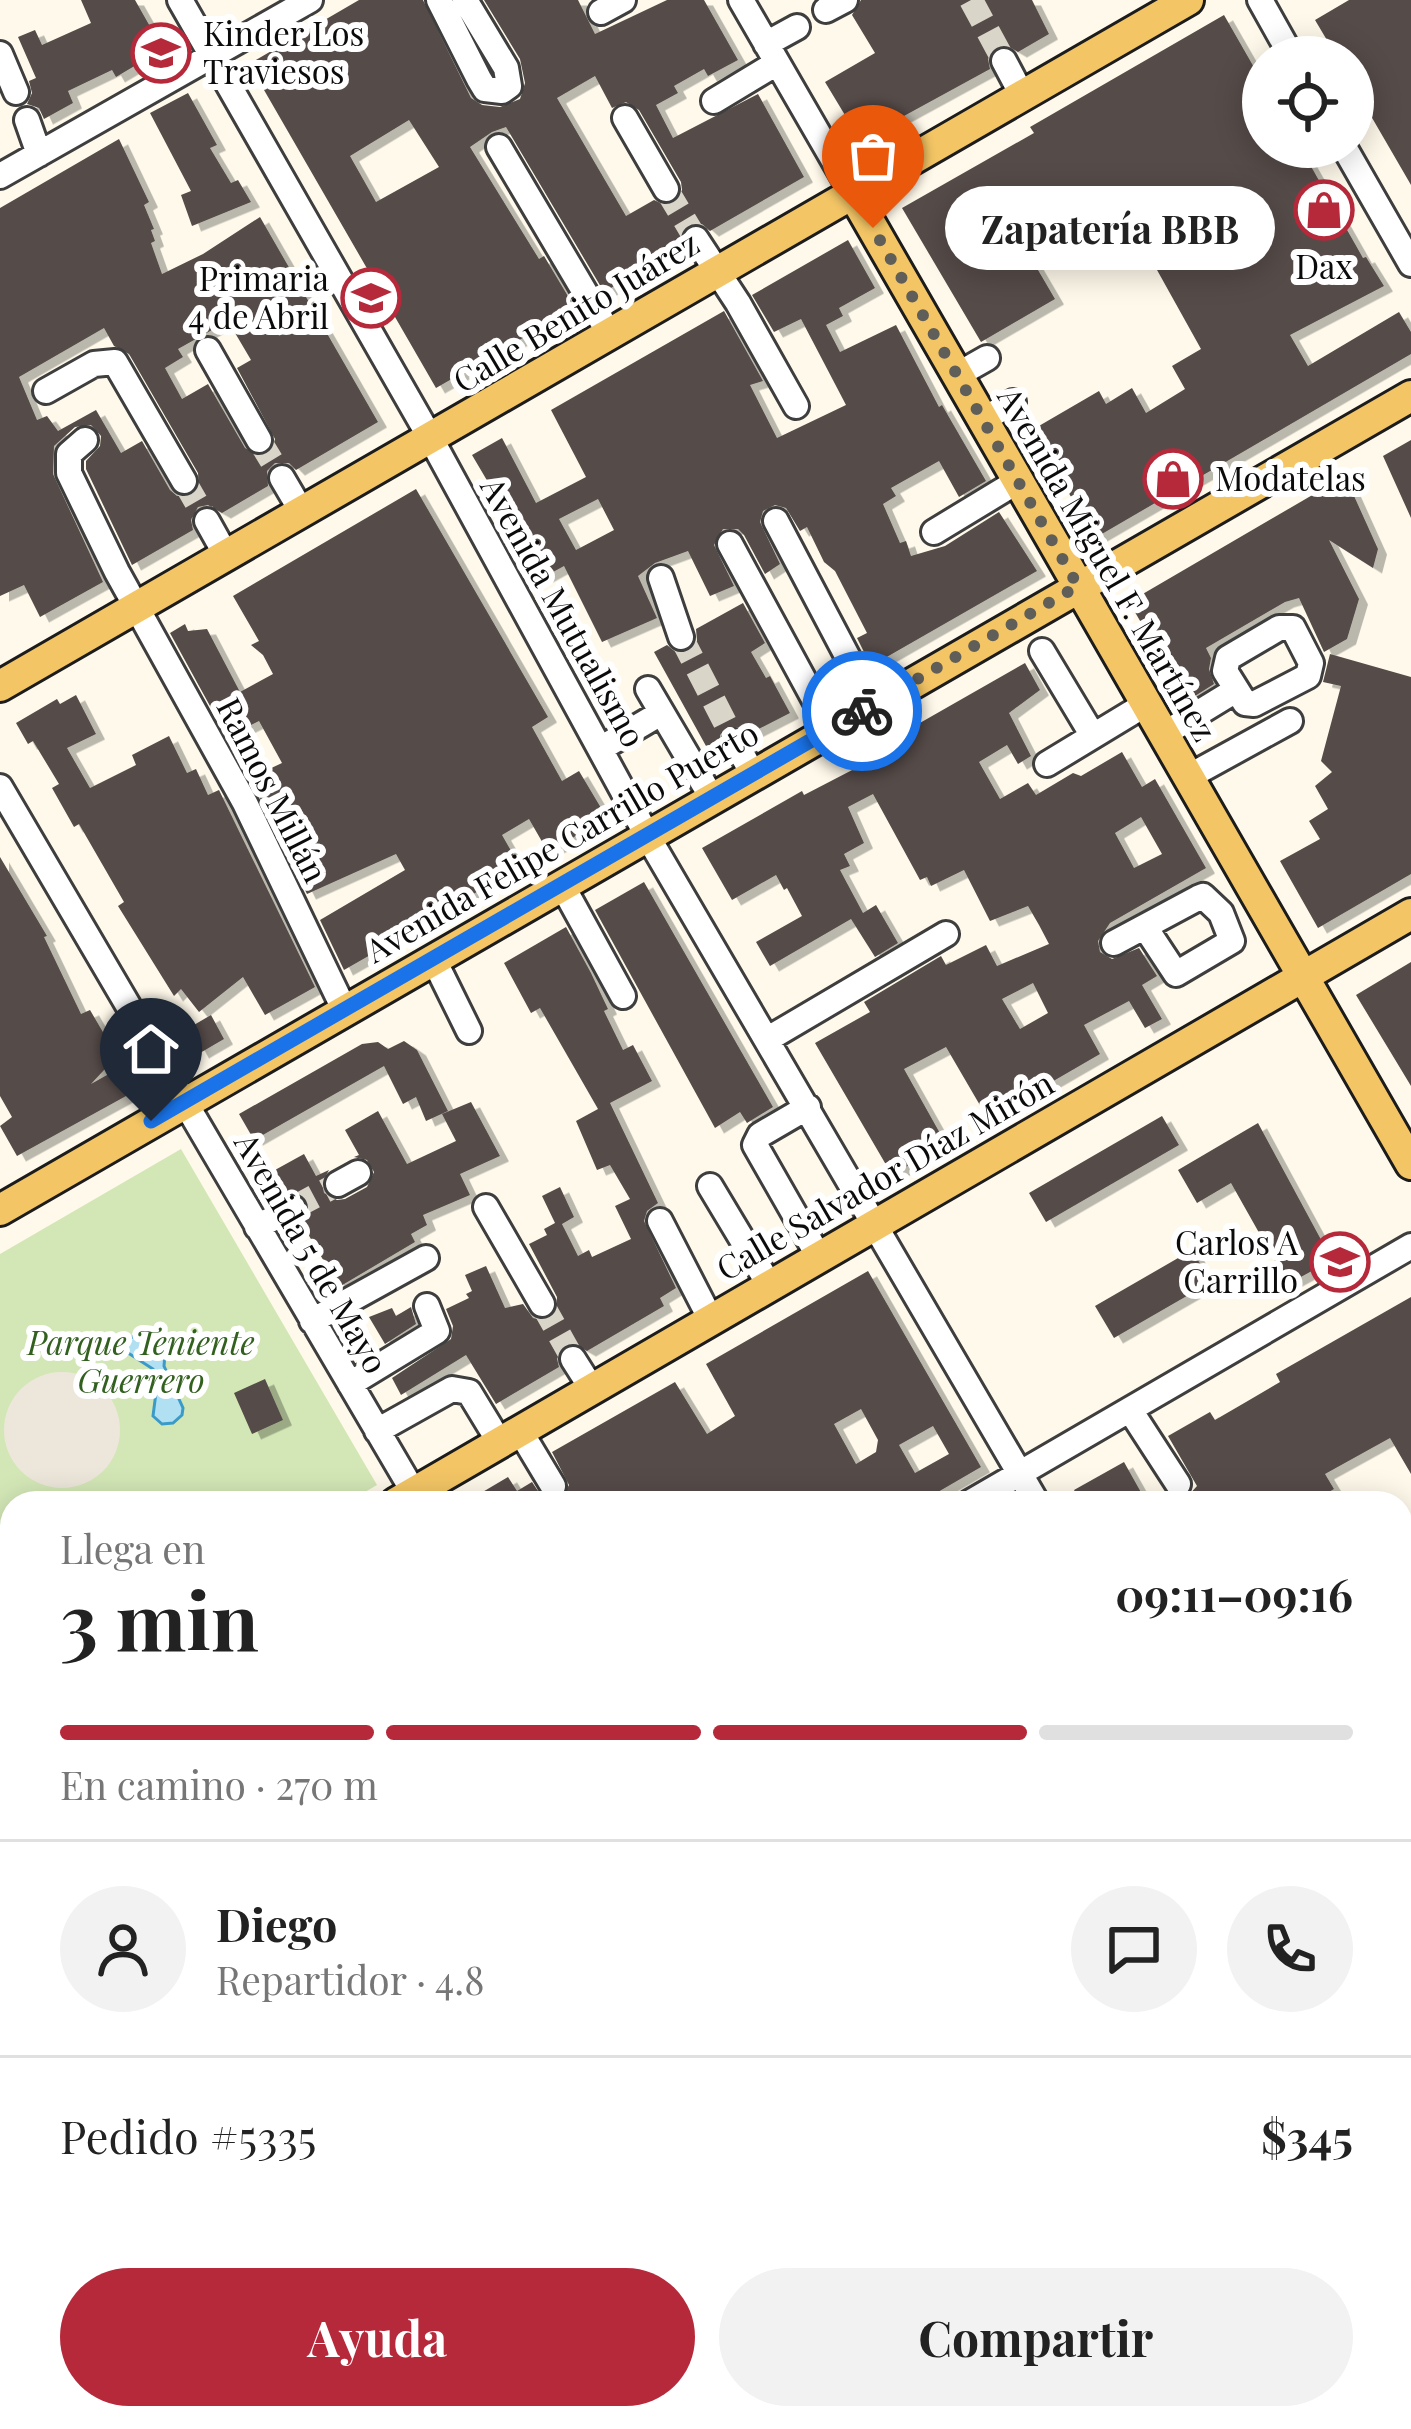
<!DOCTYPE html>
<html lang="es">
<meta charset="utf-8">
<style>
body{margin:0;font-family:"Playfair Display",serif;background:#f2f2f2;color:#222;height:100vh;display:flex;flex-direction:column;font-size:45px;white-space:nowrap}
*{box-sizing:border-box;margin:0}
p{font-size:39px;color:#767676}
.icon{flex:none;width:66px;height:66px;fill:none;stroke:currentColor;stroke-width:2;stroke-linecap:round;stroke-linejoin:round}
.map{position:relative;flex:1;overflow:hidden}
.sheet{position:absolute;left:0px;top:1491px;width:1413px;height:939px;display:flex;flex-direction:column;background:#fff;border-radius:36px 36px 0 0;box-shadow:0 6px 30px #0003}
.sheet>*{flex:none}
.buttons{position:absolute;left:1242px;top:36px;display:grid;gap:24px}
.buttons a{display:grid;place-items:center;width:132px;height:132px;border-radius:50%;background:#fff;box-shadow:0 6px 30px #0003;font-size:60px}
.pin{position:absolute;display:grid;place-items:center;width:102px;height:102px;color:#fff;margin:-123px -51px;border-radius:50% 50% 50% 0;rotate:-45deg;box-shadow:0 0 12px #0007}
.pin .icon{rotate:45deg}
.courier{position:absolute;display:grid;place-items:center;width:120px;height:120px;margin:-60px;border:9px solid #1a73e8;border-radius:50%;background:#fff;color:#222;box-shadow:0 3px 15px #0007}
.bubble{position:absolute;height:84px;border-radius:42px;background:#fff;box-shadow:0 6px 30px #0003;font-size:39px;font-weight:700;line-height:84px;text-align:center}
.summary em{font-style:normal;font-weight:700}
.summary div{display:flex;flex-direction:column-reverse}
.summary{display:flex;align-items:center;justify-content:space-between;height:204px;padding:0 60px}
h1{font-size:78px;font-weight:700;line-height:90px}
.bar{display:grid;grid-template-columns:repeat(4,1fr);gap:18px 12px;align-content:center;height:144px;padding:0 60px}
.bar i{height:15px;border-radius:9px;background:#e0e0e0}
.bar .on{background:#b6293b}
.bar p{grid-column:span 4}
.line{display:flex;align-items:center;gap:30px;padding:0 60px;border-top:3px solid #e0e0e0}
.line div{flex:1}
.round{display:grid;place-items:center;flex:none;width:126px;height:126px;border-radius:63px;background:#f2f2f2}
.button{display:flex;gap:24px;margin-top:auto;padding:24px 60px}
.button a{flex:1;height:138px;border-radius:72px;background:#b6293b;color:#fff;font-size:48px;font-weight:700;line-height:138px;text-align:center}
.button a+a{background:#f2f2f2;color:#222}
.map>svg:first-child{display:block}
.green{fill:#d3e7b6}
.plaza{fill:#ede7db}
.water{fill:#b1e0f3;stroke:#3b9bc8;stroke-width:3}
.building{fill:#544c48;fill-rule:evenodd;filter:url(#shadow)}
.lines{fill:none;stroke-linecap:round;stroke-linejoin:round}
.minor-tunnel{stroke:#dad5c9;stroke-width:24;stroke-dasharray:24 12;stroke-linecap:butt}
.minor-casing{stroke:#3e3e3e;stroke-width:30}
.major-casing{stroke:#1c1c1c;stroke-width:36}
.minor{stroke:#fff;stroke-width:24}
.major{stroke:#f3c565;stroke-width:30}
.done{stroke:#605e59;stroke-width:12;stroke-dasharray:0 21.6}
.route{stroke:#1a73e8;stroke-width:15}
.labels{text-anchor:middle;stroke-width:12;stroke-linejoin:round;paint-order:stroke}
.poi-label{font-size:33px;fill:#0b0b0b;stroke:#fff;text-anchor:start}
.street-label{font-size:33px;fill:#0b0b0b;stroke:#fff}
.park-label{font-size:33px;font-style:italic;fill:#32601f;stroke:#fff}
</style>
<div class="map">
<svg width="1411" height="2429" viewBox="0 0 1411 2429">
<defs>
<filter id="shadow"><feDropShadow dx="9" dy="5.5" stdDeviation="0" flood-color="#0004"/></filter>
</defs>
<rect width="100%" height="100%" fill="#fef9ea"/>
<!-- green -->
<path class="green" d="M181,1149L377,1485L346,1503H12V1697L0,1704V1254Z"/>
<!-- plaza -->
<path class="plaza" d="M4 1430a58 58 0 1 1 116 0a58 58 0 1 1-116 0Z"/>
<!-- water -->
<path class="water" d="M144,1329H153L166,1343L164,1366L183,1408L182,1415L173,1423L162,1424L153,1416L158,1377L153,1369L125,1351V1342Z"/>
<!-- building -->
<path class="building" d="M81,0H135L160,44L158,52L116,77L112,70L68,91L73,103L44,119L39,108L27,104L32,93L29,81L36,78L18,37L35,30L42,45L91,23Z
M359,0H423L471,98L482,105L500,107L520,99L525,83L520,59L484,0H578L595,34L667,0H704L738,60L708,76L704,69L674,86L678,93L656,105L673,138L758,94L804,177L710,231L702,224L688,225L681,233L682,247L604,292L506,127L492,132L470,147L539,259L544,256L575,308L436,388L249,64ZM595,76L612,108L626,102L639,110L681,182L682,190L675,203L665,205L654,200L626,216L557,98ZM409,120L439,167L376,202L350,156Z
M861,0H1032L1049,34L1018,52L1006,45L995,47L988,59L990,69L860,140L825,82L875,53L852,15Z
M1349,0H1411V185L1353,85V57H1337L1315,20Z
M1224,15L1263,83V147H1300L1363,258L1366,257L1384,286L1290,335L1308,366L1399,312L1411,332V354L1095,538L1032,430L1099,391L1106,404L1132,388L1146,413L1185,389L1172,366L1201,349L1142,243L1106,263L1070,198L1014,229L1055,299L981,342L902,208L1034,133L1030,127Z
M188,93L217,145L210,148L231,183L238,180L251,202L192,226L181,195L191,191L150,113Z
M119,139L149,202L144,205L154,229L151,230L155,241L151,243L162,274L203,254L260,217L378,422L296,470L289,463H275L267,471L268,486L222,513L208,505L198,507L191,520L193,530L132,565L86,469V461L100,446L101,436L91,425L75,427L54,446L53,474L103,582L40,617L24,585L0,596V208ZM228,321L251,360L237,368L275,439L272,449L260,456L245,448L208,384L182,399L165,368L183,357L178,349ZM104,328L114,346L129,354L198,473L199,488L191,496H177L170,490L142,441L121,453L96,410L58,431L47,416L37,420L19,377Z
M848,240L875,288L839,308L843,316L826,325L840,352L896,325L939,407L942,405L986,481L959,497L939,461L891,488L896,496L883,504L900,543L906,541L911,556L945,546L999,512L1037,571L871,666L857,638L867,633L835,571L824,562L807,527L800,531L786,508L775,505L763,511L760,522L780,564L765,574L744,535L738,529H723L714,545L734,586L710,596L688,551L655,563L638,576L657,618L602,642L564,566L544,577L472,455L502,438L536,503L586,477L551,410L724,311L763,381L750,385L777,438L846,405L801,319L774,332L752,295ZM598,499L614,530L576,550L559,519Z
M1411,440V518L1383,456Z
M1345,476L1378,549L1373,568L1329,540L1359,599L1347,639L1324,652L1299,598L1285,602L1206,648L1211,658L1209,669L1214,684L1187,701L1129,602Z
M416,489L548,717L532,727L562,781L579,771L607,818L548,852L529,819L502,835L521,868L405,931L407,934L344,970L320,920L405,870L396,854L307,894L250,778L282,763L259,721L227,737L170,633L185,624L188,631L207,629L240,692L273,674L263,655L251,645L259,641L233,596Z
M743,603L765,643L751,652L766,678L770,676L790,713L749,734L742,727H728L720,735L721,750L711,755L654,652L667,645L677,653L687,652L697,641L696,629Z
M1330,654L1411,677V874L1318,928L1280,861L1320,839L1309,821L1328,809L1315,786L1332,772L1321,761L1341,686L1323,682Z
M1025,663L1040,690L1009,713L1031,756L1018,764L1007,745L979,762L1000,799L1028,783L1036,795L1073,773L1081,776L1122,752L1142,787L1155,779L1206,868L1110,923L1098,941L1100,952L1112,959L1139,948L1157,976L1142,985L1162,1019L1145,1028L1129,1001L1084,1025L1100,1054L988,1119L946,1047L904,1069L946,1144L892,1175L815,1043L870,1012L864,1002L941,956L946,965L986,945L997,966L1049,944L1039,925L1028,906L990,921L964,870L931,886L927,877L920,880L873,794L848,807L864,843L844,854L850,866L840,870L863,913L876,905L898,943L875,957L851,919L770,966L756,942L802,916L787,888L784,890L776,875L732,900L702,848L802,791L804,795L858,767L855,760ZM1141,817L1162,854L1134,868L1115,833ZM1033,983L1048,1013L1020,1029L1002,999Z
M76,695L96,734L67,748L90,788L136,765L132,755L169,736L187,773L196,769L208,795L219,790L315,987L265,1015L243,977L199,1012L181,989L174,996L118,906L124,902L79,824L74,827L52,788L59,784L33,741L28,744L16,723L57,699L60,704Z
M0,857L47,936L44,937L81,1014L90,1010L117,1056L91,1084L123,1066L137,1090L17,1156L0,1126L12,1117L0,1096Z
M644,882L773,1107L747,1123L740,1112L715,1128L595,910Z
M566,927L591,973L608,1009L604,1011L623,1050L633,1045L652,1081L610,1103L658,1203L647,1211L644,1221L676,1288L660,1298L664,1306L587,1351L573,1343L563,1346L557,1359L559,1367L496,1404L466,1355L401,1395L392,1378L451,1339L453,1326L446,1309L469,1298L466,1294L472,1291L465,1275L486,1266L505,1308L523,1304L533,1318L541,1320L556,1313L557,1297L529,1244L547,1235L544,1229L555,1223L542,1196L560,1187L574,1217L562,1224L578,1256L589,1250L592,1257L631,1239L615,1206L630,1199L610,1165L597,1170L576,1121L598,1109L540,1008L531,1013L504,963Z
M1411,962V1086L1356,995Z
M211,1015L224,1039L200,1053L187,1029Z
M404,1041L417,1050L448,1111L426,1121L416,1097L403,1104L384,1066L254,1140L239,1114L362,1044L378,1042L388,1049Z
M471,1102L500,1156L460,1174L470,1195L423,1215L427,1225L411,1234L415,1242L339,1287L301,1222L309,1210L307,1199L295,1192L285,1194L275,1170L304,1154L316,1176L329,1170L322,1183L324,1193L337,1200L345,1199L367,1187L374,1172L367,1160L354,1157L359,1155L345,1130L378,1111L407,1164L456,1141L442,1114Z
M1162,1116L1179,1145L1046,1222L1029,1193Z
M1258,1123L1332,1260L1288,1284L1231,1183L1197,1203L1178,1170Z
M1192,1250L1211,1282L1114,1338L1095,1306Z
M868,1271L981,1467L919,1503H910L905,1494L890,1503H464L508,1477L517,1491L532,1482L544,1500L560,1501L569,1485L552,1452L675,1382L707,1434L735,1416L706,1364ZM861,1409L878,1440L876,1452L856,1464L834,1424ZM933,1426L949,1454L915,1473L899,1445Z
M1411,1297V1474L1390,1438L1325,1474L1334,1489L1310,1503H1167L1186,1498L1197,1486L1168,1436L1210,1412L1215,1420L1246,1402L1280,1382L1276,1374Z
M411,1307L416,1324L385,1344L369,1317L392,1308L396,1316Z
M265,1379L283,1420L252,1434L234,1393Z
M1124,1462L1147,1503H1081L1074,1490Z"/>
<g class="lines">
<!-- minor-tunnel -->
<path class="minor-tunnel" d="M971,0L1004,61
M666,189L696,239
M259,440L282,478
M184,481L207,521
M681,637L735,742
M293,1208L338,1184
M542,1304L573,1359"/>
<!-- minor casing -->
<g class="minor-casing">
<path id="minor" d="M180,0L431,439L648,837L1037,1503
M439,0L479,79L485,89L502,91L509,86L506,68L465,0
M741,0L852,192
M1260,0L1292,57
M826,10L845,0
M601,12L623,0
M766,44L797,27
M0,54L16,92
M1004,61L1022,95
M714,101L777,63
M625,118L666,189
M27,120L39,154
M499,147L609,333
M1344,147L1411,264
M0,176L310,0
M696,239L738,303L796,406
M208,350L259,440
M957,375L987,358
M46,391L94,364L115,362L184,481
M983,420L1013,402
M85,440L69,454V473L117,572L245,803L344,1009
M282,478L302,512
M207,521L226,555
M776,521L873,705
M934,532L1018,481
M730,544L831,730
M661,578L681,637
M1279,628H1293L1311,663L1308,676L1254,704L1245,703L1225,671L1228,658Z
M1042,651L1093,736
M648,689L712,798
M1164,734L1236,690
M735,742L753,774
M600,749L661,713
M1047,764L1146,704
M1188,777L1290,721
M0,787L420,1503
M562,885L623,996
M1114,943L1198,898L1203,896L1221,913L1232,941L1176,974L1145,927
M433,958L469,1031
M768,1039L946,934
M808,1107L760,1135L755,1145L819,1257
M338,1184L358,1173
M710,1186L770,1286
M486,1207L542,1304
M660,1221L711,1320
M257,1227L293,1208
M312,1321L426,1258
M573,1359L592,1389
M350,1384L437,1331L427,1306
M1130,1410L1178,1484
M377,1431L452,1389L469,1392L500,1443
M520,1431L553,1486
M969,1503L1411,1246
M1401,1555L1411,1572
M1401,1649L1411,1643
M0,1822L12,1816
M0,1859L12,1880
M1401,1861L1411,1858
M0,2064L12,2057
M1401,2113L1411,2120
M1401,2143L1411,2146
M0,2287L5,2285
M1401,2297L1411,2295
M1401,2384L1411,2385
M527,2418L532,2429
M57,2429L76,2418
M135,2429L157,2418
M906,2429L931,2418
M1271,2429L1298,2418"/>
</g>
<!-- major casing -->
<g class="major-casing">
<path id="major" d="M852,192L1411,1164
M0,686L1188,0
M0,1210L1411,396
M396,1503L1411,914
M0,1729L12,1723"/>
</g>
<!-- minor -->
<use href="#minor" class="minor"/>
<!-- major -->
<use href="#major" class="major"/>
</g>
<g class="lines">
<!-- done -->
<path class="done" d="M862,711L1078,586L873,228"/>
<!-- route -->
<path class="route" d="M151,1121L862,711"/>
</g>
<!-- icons -->
<defs>
<g id="school-ring" transform="scale(3)"><circle r="9.5" fill="#fff" stroke="#b6293b" stroke-width="1.5"/><path d="M0-5L7-2L0 1L-7-2ZM-4 1L0 2.5L4 1V4Q0 6-4 4Z" fill="#b6293b"/></g>
<g id="shop-ring" transform="scale(3)"><circle r="9.5" fill="#fff" stroke="#b6293b" stroke-width="1.5"/><path d="M-5-2.5h2.3a2.7 3.5 0 0 1 5.4 0H5L5.5 6h-11ZM-1.5-2.5h3a1.5 2.3 0 0 0-3 0Z" fill="#b6293b"/></g>
</defs>
<g fill-rule="evenodd">
<use href="#school-ring" x="161" y="53"/>
<use href="#shop-ring" x="1324" y="210"/>
<use href="#school-ring" x="371" y="298"/>
<use href="#shop-ring" x="1173" y="479"/>
<use href="#school-ring" x="1340" y="1262"/>
</g>
<g class="labels">
<!-- poi labels -->
<g class="poi-label">
<text x="203" y="46">Kinder Los<tspan x="203" dy="38">Traviesos</tspan></text>
<text x="1324" y="279" text-anchor="middle">Dax</text>
<text x="329" y="291" text-anchor="end">Primaria<tspan x="329" dy="38">4 de Abril</tspan></text>
<text x="1215" y="491">Modatelas</text>
<text x="1298" y="1255" text-anchor="end">Carlos A<tspan x="1298" dy="38">Carrillo</tspan></text>
</g>
<!-- street labels -->
<g class="street-label">
<text transform="translate(576 312) rotate(-31)" y="12">Calle Benito Juárez</text>
<text transform="translate(1107 564) rotate(60)" y="12">Avenida Miguel F. Martínez</text>
<text transform="translate(563 612) rotate(61)" y="12">Avenida Mutualismo</text>
<text transform="translate(272 790) rotate(63)" y="12">Ramos Millán</text>
<text transform="translate(562 842) rotate(-30)" y="12">Avenida Felipe Carrillo Puerto</text>
<text transform="translate(885 1176) rotate(-30)" y="12">Calle Salvador Díaz Mirón</text>
<text transform="translate(311 1253) rotate(60)" y="12">Avenida 5 de Mayo</text>
</g>
<!-- park labels -->
<g class="park-label">
<text x="141" y="1355">Parque Teniente<tspan x="141" dy="38">Guerrero</tspan></text>
</g>
</g>
</svg>
<div class="buttons">
<a><svg class="icon" aria-label="locate" viewBox="0 0 24 24"><circle cx="12" cy="12" r="6"/><path d="M12 2v4M12 18v4M2 12h4M18 12h4"/></svg></a>
</div>
<div class="pin" style="left:873px;top:228px;background:#ea580c"><svg class="icon" aria-label="bag" viewBox="0 0 24 24"><path d="M5 8h14l-1 12H6zM9 8a3 3 0 0 1 6 0"/></svg></div>
<div class="pin" style="left:151px;top:1121px;background:#1f2937"><svg class="icon" aria-label="home" viewBox="0 0 24 24"><path d="M3 11l9-7 9 7M6 9v11h12V9"/></svg></div>
<div class="courier" style="left:862px;top:711px"><svg class="icon" aria-label="bike" viewBox="0 0 24 24"><circle cx="6" cy="16" r="4"/><circle cx="18" cy="16" r="4"/><path d="M6 16l4-8h5l3 8M10 8l3 8H6M13 5h3"/></svg></div>
<div class="bubble" style="left:945px;top:186px;width:330px">Zapatería BBB</div>
<section class="sheet">
<div class="summary"><div><h1>3 min</h1><p>Llega en</p></div><em>09:11–09:16</em></div>
<div class="bar"><i class="on"></i><i class="on"></i><i class="on"></i><i></i><p>En camino · 270 m</p></div>
<div class="line" style="height:216px"><a class="round"><svg class="icon" aria-label="person" viewBox="0 0 24 24"><circle cx="12" cy="8" r="4"/><path d="M4 21q1-7 8-7t8 7"/></svg></a><div><b>Diego</b><p>Repartidor · 4.8</p></div><a class="round"><svg class="icon" aria-label="chat" viewBox="0 0 24 24"><path d="M4 5h16v11H9l-5 4z"/></svg></a><a class="round"><svg class="icon" aria-label="phone" viewBox="0 0 24 24"><path d="M5 4h4l2 5-3 2q2 4 5 5l2-3 5 2v4C11 20 4 13 5 4z"/></svg></a></div>
<div class="line" style="height:156px"><div>Pedido #5335</div><b>$345</b></div>
<div class="button"><a>Ayuda</a><a>Compartir</a></div>
</section>
</div>
